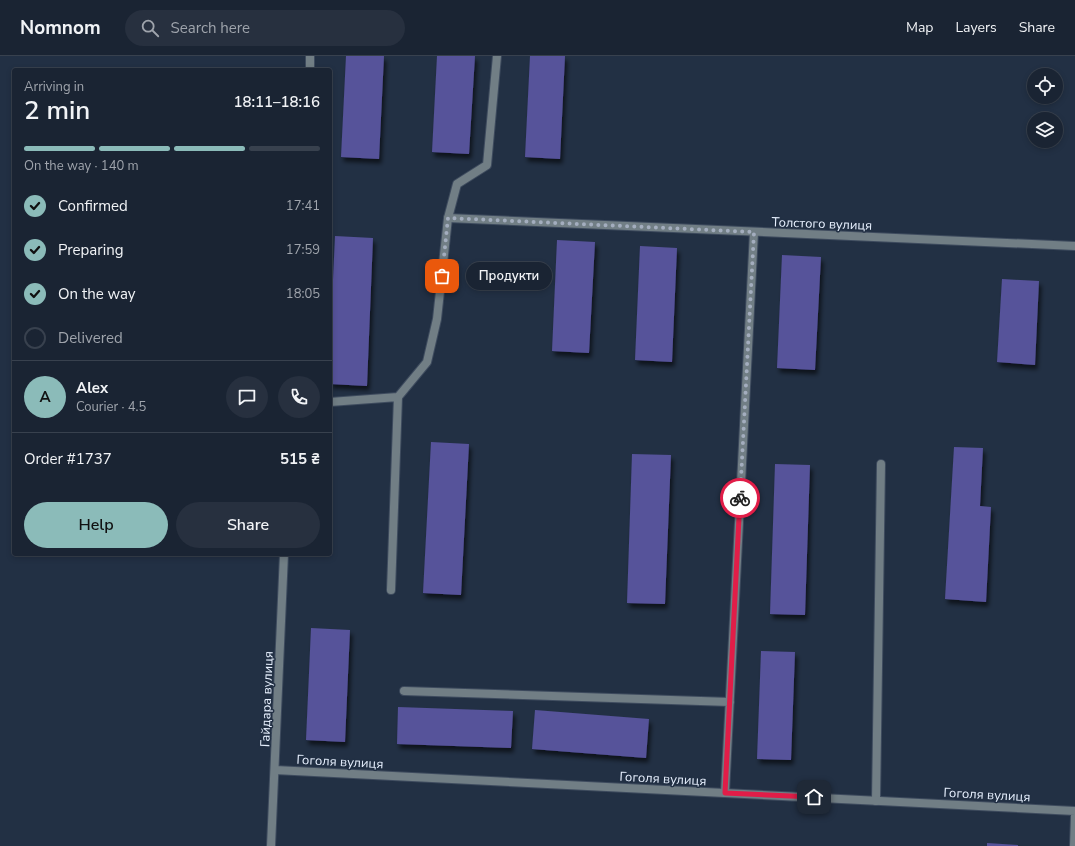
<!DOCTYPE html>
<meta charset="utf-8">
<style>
body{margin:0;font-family:"Nunito Sans",sans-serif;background:#27303f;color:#f1f3f6;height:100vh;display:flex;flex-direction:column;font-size:15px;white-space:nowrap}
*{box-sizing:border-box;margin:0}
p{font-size:13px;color:#9fa4ac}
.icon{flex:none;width:22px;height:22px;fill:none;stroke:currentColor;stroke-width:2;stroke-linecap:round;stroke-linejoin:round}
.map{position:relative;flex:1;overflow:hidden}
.panel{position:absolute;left:12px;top:12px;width:320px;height:488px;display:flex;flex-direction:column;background:#1a2433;border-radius:4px;box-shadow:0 2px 6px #0003,0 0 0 1px #38414e}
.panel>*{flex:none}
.controls{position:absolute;left:1027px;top:12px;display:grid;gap:8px}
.controls a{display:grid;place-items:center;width:36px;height:36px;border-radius:50%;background:#1a2433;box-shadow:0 2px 6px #0003,0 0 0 1px #38414e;font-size:20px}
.pin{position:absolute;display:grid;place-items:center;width:34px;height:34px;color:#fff;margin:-17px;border-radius:8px;box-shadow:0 2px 6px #0006}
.courier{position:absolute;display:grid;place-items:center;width:40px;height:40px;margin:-20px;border:3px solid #e11d48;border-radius:50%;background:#fff;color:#222;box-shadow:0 1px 5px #0007}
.bubble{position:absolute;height:28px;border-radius:14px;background:#1a2433;box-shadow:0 2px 6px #0003,0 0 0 1px #38414e;font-size:13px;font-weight:600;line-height:28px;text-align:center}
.overview em{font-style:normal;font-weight:600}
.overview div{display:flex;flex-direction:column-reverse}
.overview{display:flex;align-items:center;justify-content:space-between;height:68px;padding:0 12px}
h1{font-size:26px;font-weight:600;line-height:30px}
.bar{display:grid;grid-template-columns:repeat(4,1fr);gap:6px 4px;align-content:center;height:48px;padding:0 12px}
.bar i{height:5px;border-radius:3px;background:#38414e}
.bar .current{background:#8bbbb9}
.bar p{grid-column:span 4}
.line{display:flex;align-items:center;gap:10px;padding:0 12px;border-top:1px solid #38414e}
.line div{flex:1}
.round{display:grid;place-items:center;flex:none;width:42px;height:42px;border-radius:21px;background:#27303f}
ol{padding:0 12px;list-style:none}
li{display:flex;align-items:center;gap:12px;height:44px}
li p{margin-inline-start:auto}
li .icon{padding:4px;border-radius:50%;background:#8bbbb9;color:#111;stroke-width:4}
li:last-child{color:#9fa4ac}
li i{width:22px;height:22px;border:2px solid #38414e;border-radius:50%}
.cta{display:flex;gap:8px;margin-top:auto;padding:8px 12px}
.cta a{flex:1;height:46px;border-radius:24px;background:#8bbbb9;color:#111;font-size:16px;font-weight:600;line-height:46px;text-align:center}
.cta a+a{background:#27303f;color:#f1f3f6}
header{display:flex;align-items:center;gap:24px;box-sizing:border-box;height:56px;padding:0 20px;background:#1a2433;border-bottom:1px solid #38414e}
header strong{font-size:19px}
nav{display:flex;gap:22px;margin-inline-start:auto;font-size:14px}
.search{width:280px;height:36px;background:#27303f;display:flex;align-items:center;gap:10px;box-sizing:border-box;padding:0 14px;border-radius:22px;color:#9fa4ac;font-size:15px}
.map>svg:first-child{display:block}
.building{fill:#56529a;filter:url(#shadow)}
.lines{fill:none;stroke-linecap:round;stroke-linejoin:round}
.lane-casing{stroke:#3e4b5e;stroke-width:10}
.street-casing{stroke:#3e4b5e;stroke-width:10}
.lane{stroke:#717e85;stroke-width:8}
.street{stroke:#717e85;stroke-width:8}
.done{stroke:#a3adbe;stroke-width:4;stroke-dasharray:0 7.2}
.route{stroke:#e11d48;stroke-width:5}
.labels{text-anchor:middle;stroke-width:3;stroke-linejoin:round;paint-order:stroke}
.street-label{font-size:13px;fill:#e8f1ff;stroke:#223044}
</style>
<header>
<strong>Nomnom</strong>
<div class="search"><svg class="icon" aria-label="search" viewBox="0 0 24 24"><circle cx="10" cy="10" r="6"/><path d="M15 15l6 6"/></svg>Search here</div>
<nav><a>Map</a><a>Layers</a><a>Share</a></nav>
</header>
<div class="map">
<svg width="1075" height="790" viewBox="0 0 1075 790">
<defs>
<filter id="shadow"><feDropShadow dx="2.5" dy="4.5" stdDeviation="2" flood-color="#0009"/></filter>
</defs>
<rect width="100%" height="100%" fill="#223044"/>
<!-- building -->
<path class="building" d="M346,0H384L379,103L341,101Z
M437,0H475L469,98L432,96Z
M530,0H565L560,103L525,101Z
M335,180L373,182L367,330L330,328V289Z
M557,184L595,186L589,297L552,295Z
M640,190L677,192L672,306L635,304Z
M782,199L821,201L815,314L777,312Z
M1002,223L1039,225L1035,309L997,306Z
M431,386L469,388L461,539L423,537Z
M954,391L983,392L980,450L991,451L986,546L945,543Z
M632,398L671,399L665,548L627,547Z
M775,408L810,409L805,559L770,558Z
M311,572L350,574L345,686L306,684Z
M761,595L795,596L791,704L757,703Z
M398,651L513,655L511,692L397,688Z
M535,654L649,663L646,702L532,693Z
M987,787L1018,789V790H987Z"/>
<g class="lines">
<!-- lane casing -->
<g class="lane-casing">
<path id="lane" d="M330,346L398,341L427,306L437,263L448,162L457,128L487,109L497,0
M391,534L398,341
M404,635L730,646
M725,737L754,176
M876,745L881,408"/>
</g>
<!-- street casing -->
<g class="street-casing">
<path id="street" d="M310,14V0
M448,162L1075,190
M275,714L1075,755
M271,790L284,498
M1074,790L1075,760"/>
</g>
<!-- lane -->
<use href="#lane" class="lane"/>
<!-- street -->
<use href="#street" class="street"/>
</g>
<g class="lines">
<!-- done -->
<path class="done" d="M442,220L448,162L754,176L740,442"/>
<!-- route -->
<path class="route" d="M740,442L725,737L814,741"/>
</g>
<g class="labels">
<!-- street labels -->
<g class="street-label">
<text transform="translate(822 167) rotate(2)" y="5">Толстого вулиця</text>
<text transform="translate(266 643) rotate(-88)" y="5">Гайдара вулиця</text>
<text transform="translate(340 705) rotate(3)" y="5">Гоголя вулиця</text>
<text transform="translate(663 722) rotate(3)" y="5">Гоголя вулиця</text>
<text transform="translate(987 738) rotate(3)" y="5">Гоголя вулиця</text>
</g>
</g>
</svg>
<div class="controls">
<a><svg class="icon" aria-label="locate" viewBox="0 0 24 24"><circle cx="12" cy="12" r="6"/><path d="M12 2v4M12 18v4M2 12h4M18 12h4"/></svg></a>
<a><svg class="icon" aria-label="layers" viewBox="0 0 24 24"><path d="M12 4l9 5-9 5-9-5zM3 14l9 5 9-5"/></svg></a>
</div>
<div class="pin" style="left:442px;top:220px;background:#ea580c"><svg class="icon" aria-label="bag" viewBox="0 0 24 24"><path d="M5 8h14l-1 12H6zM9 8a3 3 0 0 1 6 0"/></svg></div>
<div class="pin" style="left:814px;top:741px;background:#1f2937"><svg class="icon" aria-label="home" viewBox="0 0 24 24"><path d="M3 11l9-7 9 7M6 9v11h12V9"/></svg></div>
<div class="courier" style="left:740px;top:442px"><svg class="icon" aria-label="bike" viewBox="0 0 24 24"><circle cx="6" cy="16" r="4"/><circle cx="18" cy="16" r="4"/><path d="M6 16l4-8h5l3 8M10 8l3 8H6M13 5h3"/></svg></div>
<div class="bubble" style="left:466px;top:206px;width:86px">Продукти</div>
<section class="panel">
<div class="overview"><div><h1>2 min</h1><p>Arriving in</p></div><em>18:11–18:16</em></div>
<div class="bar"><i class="current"></i><i class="current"></i><i class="current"></i><i></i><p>On the way · 140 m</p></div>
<ol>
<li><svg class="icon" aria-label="check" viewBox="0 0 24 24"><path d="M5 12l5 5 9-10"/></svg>Confirmed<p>17:41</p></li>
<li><svg class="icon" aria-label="check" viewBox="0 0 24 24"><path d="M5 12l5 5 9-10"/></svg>Preparing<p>17:59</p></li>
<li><svg class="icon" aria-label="check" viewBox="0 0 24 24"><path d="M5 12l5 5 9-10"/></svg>On the way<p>18:05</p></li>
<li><i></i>Delivered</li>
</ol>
<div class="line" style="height:72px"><b class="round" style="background:#8bbbb9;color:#111">A</b><div><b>Alex</b><p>Courier · 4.5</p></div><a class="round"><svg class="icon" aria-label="chat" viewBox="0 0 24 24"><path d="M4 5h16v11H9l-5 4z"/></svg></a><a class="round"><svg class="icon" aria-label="phone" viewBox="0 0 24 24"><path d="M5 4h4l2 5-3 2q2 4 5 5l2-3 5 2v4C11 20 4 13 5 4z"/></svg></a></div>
<div class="line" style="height:52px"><div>Order #1737</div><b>515 ₴</b></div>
<div class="cta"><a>Help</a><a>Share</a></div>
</section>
</div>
